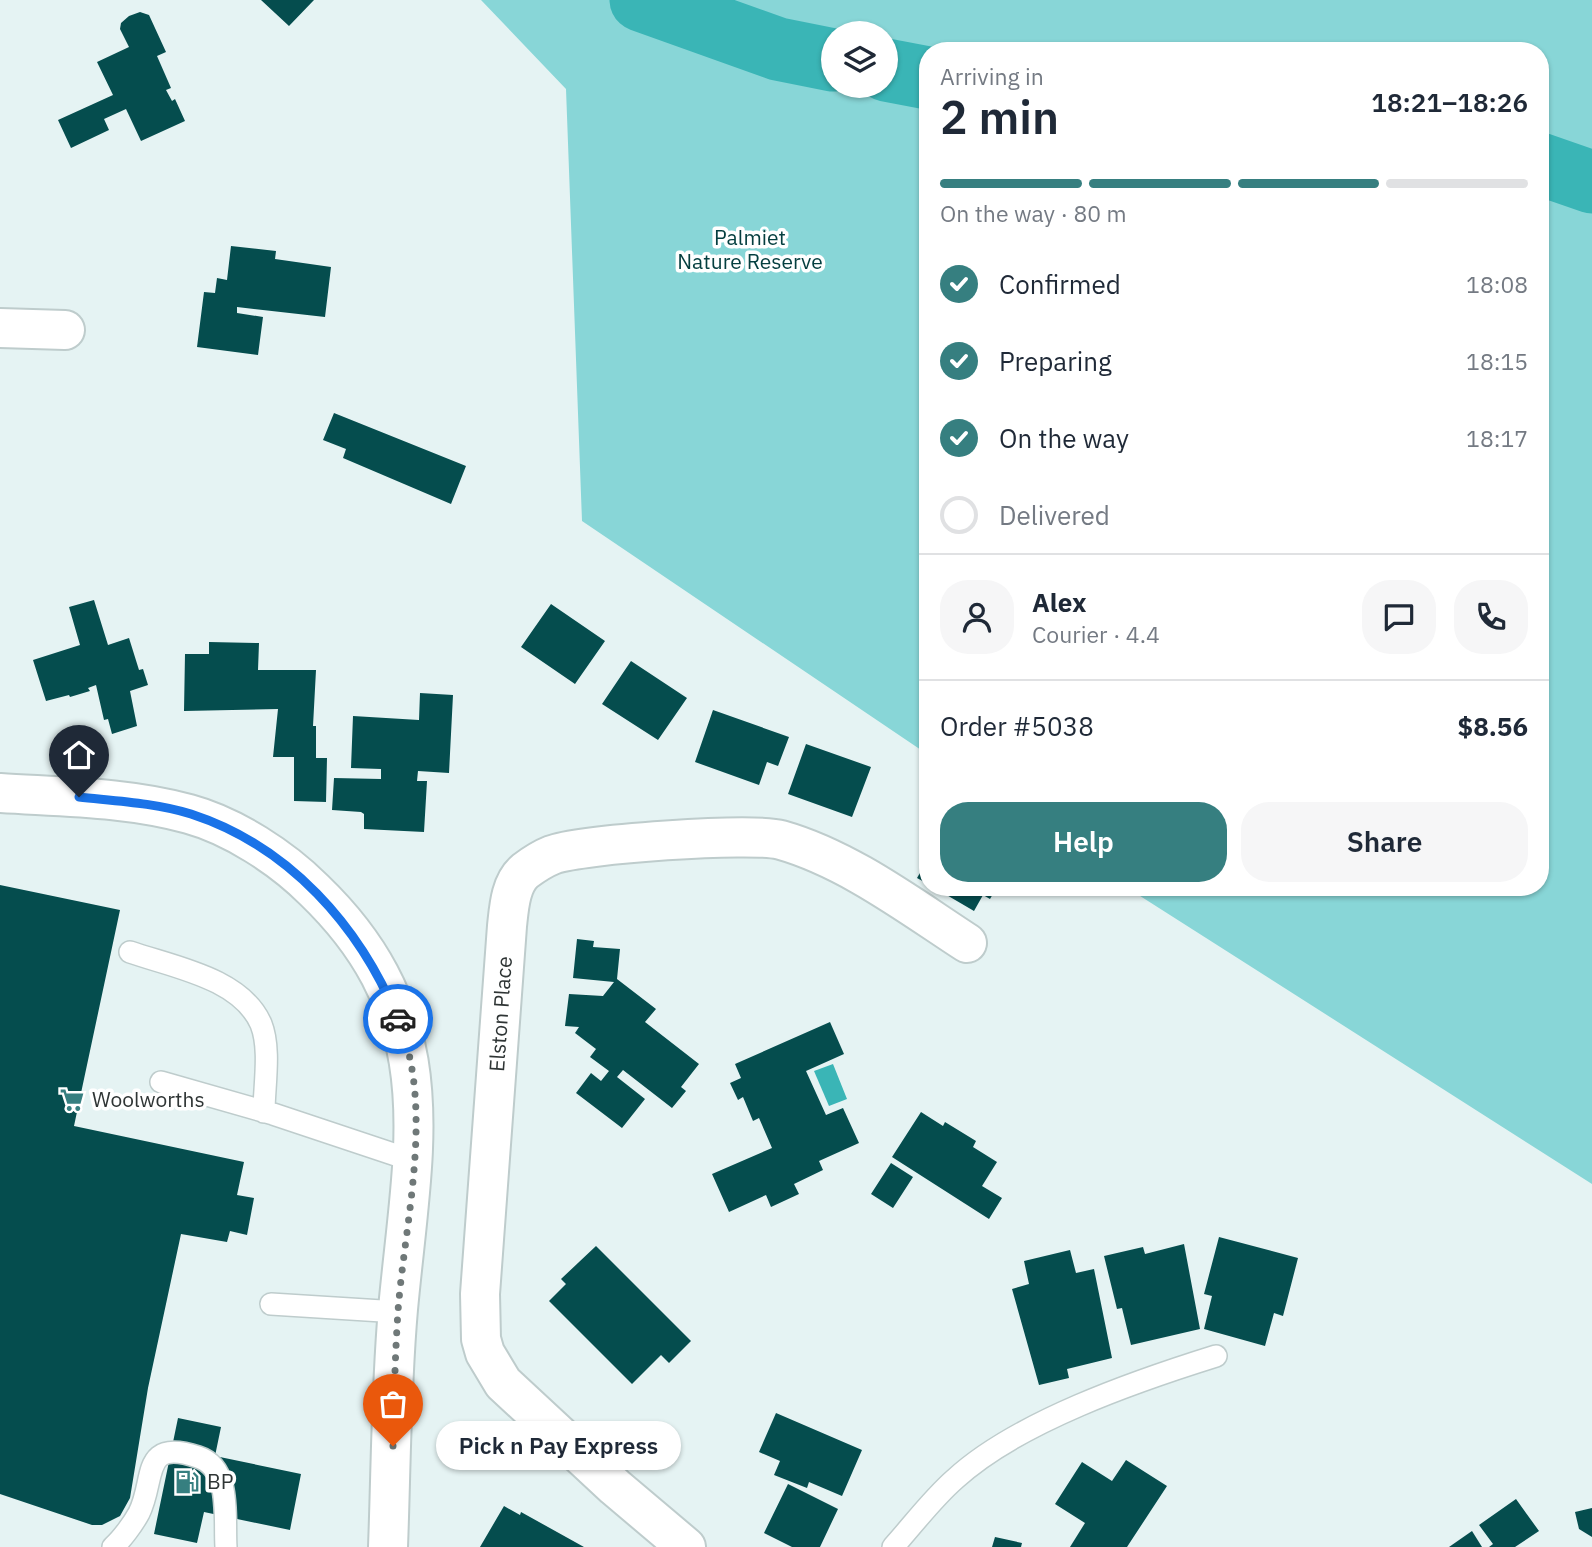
<!DOCTYPE html>
<meta charset="utf-8">
<style>
body{margin:0;font-family:"IBM Plex Sans",sans-serif;background:#f6f6f7;color:#1f2937;height:100vh;display:flex;flex-direction:column;font-size:26px;white-space:nowrap}
*{box-sizing:border-box;margin:0}
p{font-size:23px;color:#747a83}
.icon{flex:none;width:38px;height:38px;fill:none;stroke:currentColor;stroke-width:2;stroke-linecap:round;stroke-linejoin:round}
.map{position:relative;flex:1;overflow:hidden}
.sheet{position:absolute;left:919px;top:42px;width:630px;height:854px;display:flex;flex-direction:column;background:#fff;border-radius:28px;box-shadow:0 2px 5px #0004}
.sheet>*{flex:none}
.tools{position:absolute;left:821px;top:21px;display:grid;gap:14px}
.tools a{display:grid;place-items:center;width:77px;height:77px;border-radius:50%;background:#fff;box-shadow:0 2px 5px #0004;font-size:35px}
.pin{position:absolute;display:grid;place-items:center;width:60px;height:60px;color:#fff;margin:-72px -30px;border-radius:50% 50% 50% 0;rotate:-45deg;box-shadow:0 0 7px #0007}
.pin .icon{rotate:45deg}
.courier{position:absolute;display:grid;place-items:center;width:70px;height:70px;margin:-35px;border:5px solid #1a73e8;border-radius:50%;background:#fff;color:#222;box-shadow:0 2px 9px #0007}
.bubble{position:absolute;height:49px;border-radius:24px;background:#fff;box-shadow:0 2px 5px #0004;font-size:23px;font-weight:600;line-height:49px;text-align:center}
.headline em{font-style:normal;font-weight:600}
.headline div{display:flex;flex-direction:column-reverse}
.headline{display:flex;align-items:center;justify-content:space-between;height:119px;padding:0 21px}
h1{font-size:46px;font-weight:600;line-height:52px}
.bar{display:grid;grid-template-columns:repeat(4,1fr);gap:10px 7px;align-content:center;height:84px;padding:0 21px}
.bar i{height:9px;border-radius:5px;background:#e0e1e3}
.bar .current{background:#367f80}
.bar p{grid-column:span 4}
.line{display:flex;align-items:center;gap:18px;padding:0 21px;border-top:2px solid #e0e1e3}
.line div{flex:1}
.round{display:grid;place-items:center;flex:none;width:74px;height:74px;border-radius:28px;background:#f6f6f7}
ol{padding:0 21px;list-style:none}
li{display:flex;align-items:center;gap:21px;height:77px}
li p{margin-inline-start:auto}
li .icon{padding:7px;border-radius:50%;background:#367f80;color:#fff;stroke-width:4}
li:last-child{color:#747a83}
li i{width:38px;height:38px;border:4px solid #e0e1e3;border-radius:50%}
.primary-button{display:flex;gap:14px;margin-top:auto;padding:14px 21px}
.primary-button a{flex:1;height:80px;border-radius:28px;background:#367f80;color:#fff;font-size:28px;font-weight:600;line-height:80px;text-align:center}
.primary-button a+a{background:#f6f6f7;color:#1f2937}
.map>svg:first-child{display:block}
.green{fill:#88d6d7;fill-rule:evenodd}
.water{fill:#3ab5b6}
.lines{fill:none;stroke-linecap:round;stroke-linejoin:round}
.river{stroke:#3ab5b6;stroke-width:63}
.building{fill:#054d4e}
.service-casing{stroke:#becccc;stroke-width:24}
.minor-casing{stroke:#becccc;stroke-width:42}
.service{stroke:#fff;stroke-width:21}
.minor{stroke:#fff;stroke-width:38}
.done{stroke:#6f7878;stroke-width:7;stroke-dasharray:0 12.6}
.route{stroke:#1a73e8;stroke-width:9}
.labels{text-anchor:middle;stroke-width:7;stroke-linejoin:round;paint-order:stroke}
.park-label{font-size:21px;fill:#043e3f;stroke:#fff}
.street-label{font-size:21px;fill:#2f3535;stroke:#fff}
.poi-label{font-size:21px;fill:#2f3535;stroke:#fff;text-anchor:start}
</style>
<div class="map">
<svg width="1592" height="1547" viewBox="0 0 1592 1547">
<rect width="100%" height="100%" fill="#e5f3f3"/>
<!-- green -->
<path class="green" d="M481,0H1592V1184L1126,887H1540V51H928L927,754L582,521L566,89ZM833,33H886V86H833Z"/>
<!-- water -->
<path class="water" d="M833,1064L847,1099L829,1106L814,1071Z"/>
<g class="lines">
<!-- river -->
<path class="river" d="M641,0L778,49L833,60
M886,70L928,78
M1540,164L1592,182"/>
</g>
<!-- building -->
<path class="building" d="M261,0H314L289,26Z
M140,12L149,15L166,52L157,56L171,88L166,90L172,101L175,99L185,121L141,141L126,109L104,119L109,130L71,148L58,120L113,95L97,62L129,47L120,29L121,23L129,16Z
M231,246L276,251L275,259L331,267L325,317L237,307V313L263,317L258,355L197,347L204,292L215,293L217,278L227,280Z
M334,413L466,466L451,504L343,458L346,449L323,440Z
M94,600L108,645L129,638L139,670L143,669L148,685L130,691L137,726L112,734L108,719L104,720L96,685L88,688L90,691L70,697L69,695L46,701L33,660L80,645L69,607Z
M551,604L605,641L575,684L521,647Z
M209,642L259,643L258,670H316L313,726H316V758H327L326,802L294,801V757H273L278,709L184,711L185,654H209Z
M631,661L687,698L658,740L602,704Z
M420,693L453,695L449,773L418,771L417,781H427L424,832L364,829V814L361,812L332,810L334,778L381,779V769L351,768L353,716L419,720Z
M713,710L789,737L778,766L767,762L759,785L695,762Z
M806,744L871,767L852,817L788,794Z
M928,859V884L917,878Z
M0,885L120,910L74,1126L244,1162L237,1195L254,1198L247,1235L230,1231L227,1242L181,1234L148,1388L130,1498L120,1516L102,1525H92L0,1494Z
M933,887H997L990,899L983,895L974,911Z
M577,939L594,941L593,947L620,949L617,979L656,1009L645,1022L699,1064L681,1087L686,1091L672,1108L623,1070L617,1077L645,1099L622,1128L576,1093L591,1073L601,1081L609,1071L590,1057L596,1049L575,1033L579,1027L565,1026L569,994L603,996L614,982L573,978Z
M830,1022L844,1054L806,1071L826,1115L843,1108L859,1143L819,1161L823,1170L794,1184L799,1194L771,1207L766,1195L729,1212L712,1174L772,1148L759,1118L753,1121L743,1097L738,1100L730,1083L741,1078L735,1064Z
M921,1112L943,1126L945,1122L976,1141L973,1147L997,1162L982,1186L1002,1198L989,1219L892,1157Z
M891,1163L913,1177L893,1208L871,1194Z
M1219,1237L1298,1258L1283,1316L1274,1313L1265,1346L1204,1329L1212,1296L1204,1294Z
M1184,1244L1200,1329L1131,1345L1122,1308L1117,1309L1104,1256L1143,1247L1145,1254Z
M596,1246L691,1341L669,1363L661,1355L632,1384L549,1301L566,1284L561,1279Z
M1070,1250L1076,1273L1094,1269L1112,1358L1067,1369L1069,1378L1039,1385L1012,1289L1029,1284L1024,1261Z
M776,1413L862,1450L842,1496L809,1482L807,1488L774,1475L780,1461L759,1452Z
M178,1418L221,1427L215,1456L301,1474L290,1530L204,1512L197,1543L154,1534Z
M1126,1460L1167,1486L1127,1547H1070L1085,1523L1055,1504L1082,1462L1112,1481Z
M788,1484L838,1509L820,1547H792L764,1533Z
M1516,1499L1539,1531L1515,1547H1489L1493,1544L1479,1525Z
M504,1506L520,1515L521,1512L584,1547H480Z
M1592,1508V1537L1579,1529L1575,1512Z
M1472,1531L1482,1547H1449Z
M995,1537L1022,1543L1021,1547H992Z"/>
<g class="lines">
<!-- service casing -->
<g class="service-casing">
<path id="service" d="M130,952C173,967 241,978 261,1024C271,1049 264,1086 264,1112
M161,1082L273,1114L414,1161
M271,1304L398,1312
M113,1547C122,1539 133,1524 139,1513C156,1479 140,1438 198,1457C232,1468 224,1518 226,1547
M893,1547C913,1525 932,1499 955,1479C1017,1422 1136,1381 1216,1356"/>
</g>
<!-- minor casing -->
<g class="minor-casing">
<path id="minor" d="M0,328L65,330
M0,793C63,797 128,797 189,814C233,826 282,858 314,890C448,1019 413,1146 398,1309C391,1388 391,1468 388,1547
M686,1547L615,1487L503,1383L485,1353L481,1339L480,1294L507,926C509,908 510,884 525,871C533,865 542,859 552,855C581,844 752,832 781,840C848,859 910,906 967,943"/>
</g>
<!-- service -->
<use href="#service" class="service"/>
<!-- minor -->
<use href="#minor" class="minor"/>
</g>
<g class="lines">
<!-- done -->
<path class="done" d="M393,1446C394,1401 395,1356 398,1311C405,1218 435,1109 398,1019"/>
<!-- route -->
<path class="route" d="M79,797C116,801 156,803 191,814C289,846 360,926 398,1019"/>
</g>
<!-- icons -->
<defs>
<g id="supermarket-bare" transform="scale(1.89)"><path d="M-6-5.5h2.5l.6 2H6L4.5 2H-2.5L-4.4-4H-6ZM-1.5 3.2a1.3 1.3 0 1 0 .1 0ZM3 3.2a1.3 1.3 0 1 0 .1 0Z" fill="#367f80" stroke="#fff" stroke-width="2.5" paint-order="stroke"/></g>
<g id="fuel-bare" transform="scale(1.89)"><path d="M-5.5-6h7V0h2V4h1.3V-2.5L3-4.5l.8-.8L6-3V5H2.5V1h-1V6h-7ZM-4.2-4.7v3.2H.2V-4.7Z" fill="#367f80" stroke="#fff" stroke-width="2.5" paint-order="stroke"/></g>
</defs>
<g fill-rule="evenodd">
<use href="#supermarket-bare" x="72" y="1100"/>
<use href="#fuel-bare" x="187" y="1482"/>
</g>
<g class="labels">
<!-- park labels -->
<g class="park-label">
<text x="750" y="245">Palmiet<tspan x="750" dy="24">Nature Reserve</tspan></text>
</g>
<!-- street labels -->
<g class="street-label">
<text transform="translate(501 1014) rotate(-86)" y="7">Elston Place</text>
</g>
<!-- poi labels -->
<g class="poi-label">
<text x="92" y="1107">Woolworths</text>
<text x="207" y="1489">BP</text>
</g>
</g>
</svg>
<div class="tools">
<a><svg class="icon" aria-label="layers" viewBox="0 0 24 24"><path d="M12 4l9 5-9 5-9-5zM3 14l9 5 9-5"/></svg></a>
</div>
<div class="pin" style="left:393px;top:1446px;background:#ea580c"><svg class="icon" aria-label="bag" viewBox="0 0 24 24"><path d="M5 8h14l-1 12H6zM9 8a3 3 0 0 1 6 0"/></svg></div>
<div class="pin" style="left:79px;top:797px;background:#1f2937"><svg class="icon" aria-label="home" viewBox="0 0 24 24"><path d="M3 11l9-7 9 7M6 9v11h12V9"/></svg></div>
<div class="courier" style="left:398px;top:1019px"><svg class="icon" aria-label="car" viewBox="0 0 24 24"><path d="M5 17H2v-5l4-1 3-4h7l3 4 3 1v5h-3M9 17h6M6 11h13"/><circle cx="7" cy="17" r="2"/><circle cx="17" cy="17" r="2"/></svg></div>
<div class="bubble" style="left:436px;top:1421px;width:245px">Pick n Pay Express</div>
<section class="sheet">
<div class="headline"><div><h1>2 min</h1><p>Arriving in</p></div><em>18:21–18:26</em></div>
<div class="bar"><i class="current"></i><i class="current"></i><i class="current"></i><i></i><p>On the way · 80 m</p></div>
<ol>
<li><svg class="icon" aria-label="check" viewBox="0 0 24 24"><path d="M5 12l5 5 9-10"/></svg>Confirmed<p>18:08</p></li>
<li><svg class="icon" aria-label="check" viewBox="0 0 24 24"><path d="M5 12l5 5 9-10"/></svg>Preparing<p>18:15</p></li>
<li><svg class="icon" aria-label="check" viewBox="0 0 24 24"><path d="M5 12l5 5 9-10"/></svg>On the way<p>18:17</p></li>
<li><i></i>Delivered</li>
</ol>
<div class="line" style="height:126px"><a class="round"><svg class="icon" aria-label="person" viewBox="0 0 24 24"><circle cx="12" cy="8" r="4"/><path d="M4 21q1-7 8-7t8 7"/></svg></a><div><b>Alex</b><p>Courier · 4.4</p></div><a class="round"><svg class="icon" aria-label="chat" viewBox="0 0 24 24"><path d="M4 5h16v11H9l-5 4z"/></svg></a><a class="round"><svg class="icon" aria-label="phone" viewBox="0 0 24 24"><path d="M5 4h4l2 5-3 2q2 4 5 5l2-3 5 2v4C11 20 4 13 5 4z"/></svg></a></div>
<div class="line" style="height:91px"><div>Order #5038</div><b>$8.56</b></div>
<div class="primary-button"><a>Help</a><a>Share</a></div>
</section>
</div>
